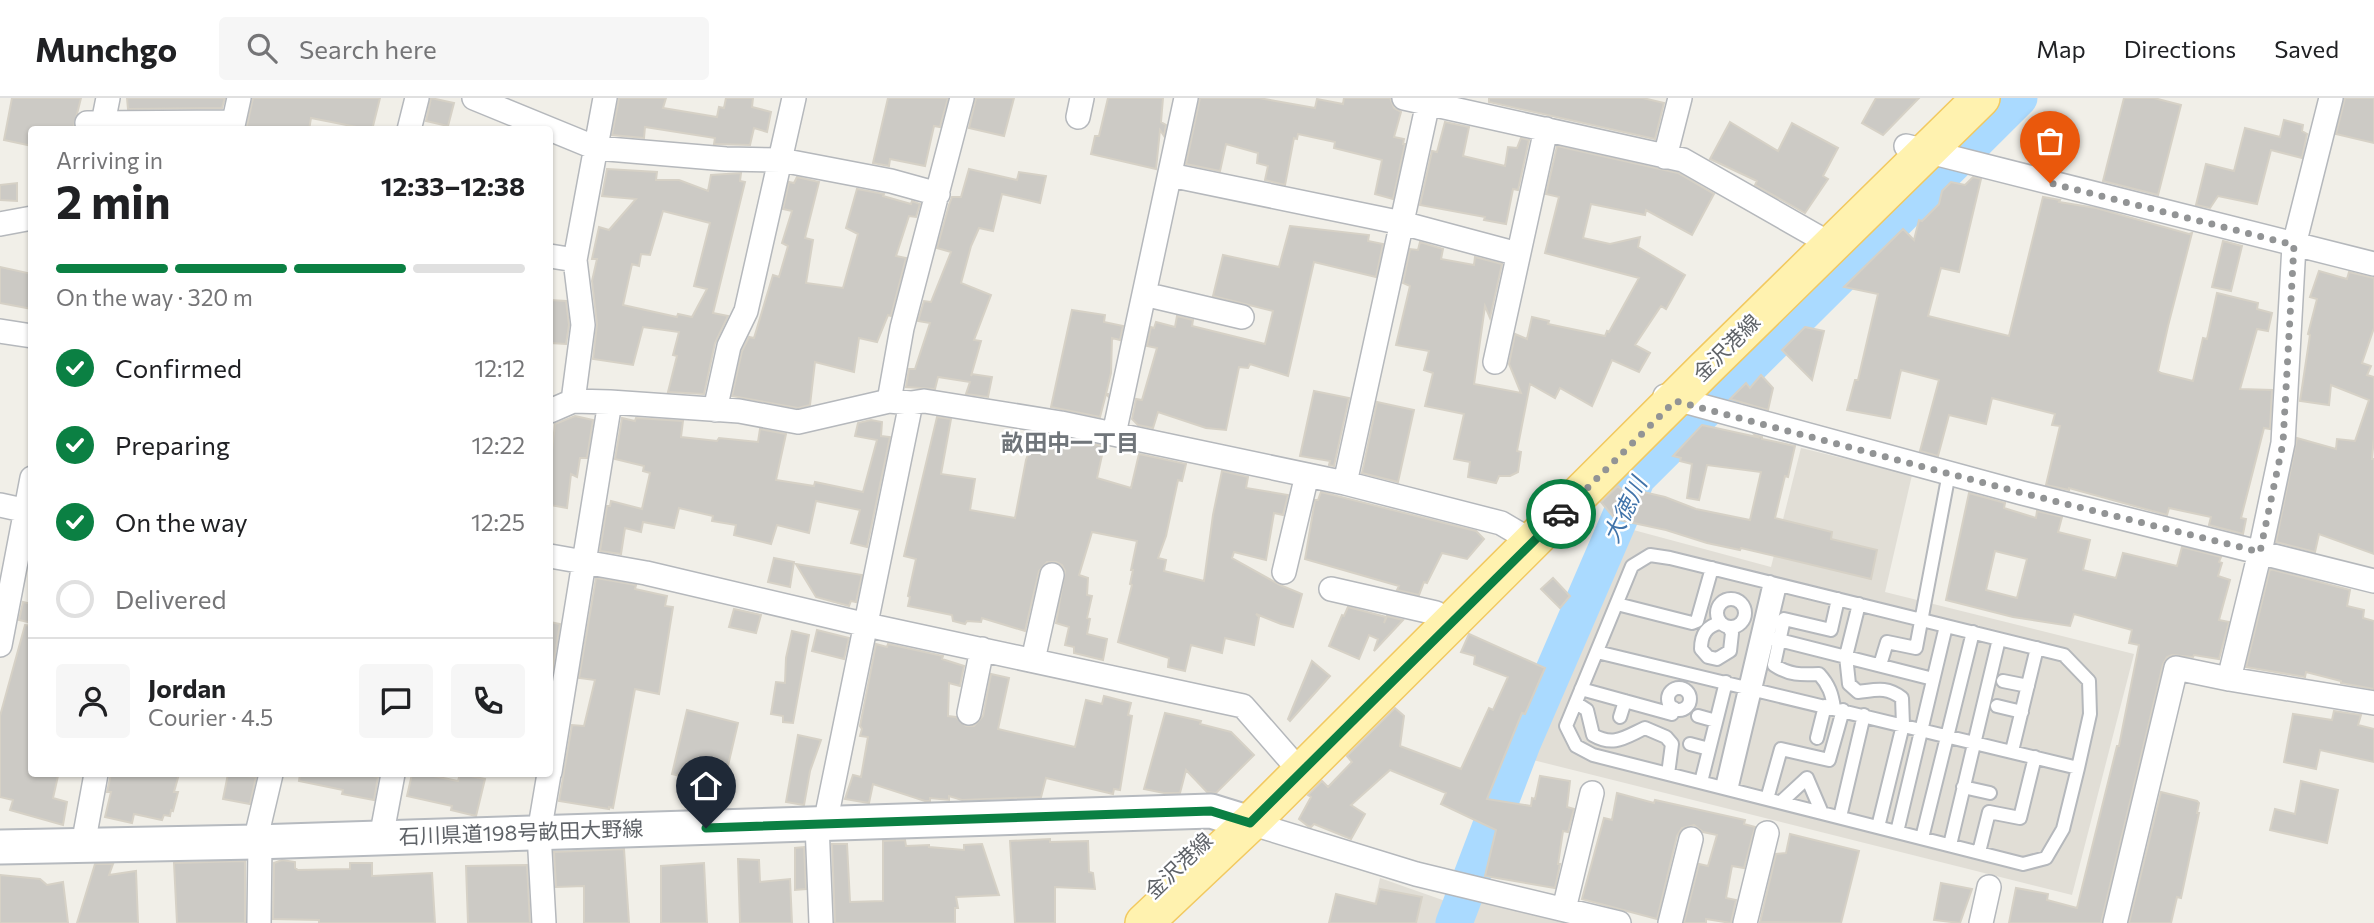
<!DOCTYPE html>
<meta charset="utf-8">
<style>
body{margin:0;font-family:Commissioner,"Noto Sans JP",sans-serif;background:#f6f6f6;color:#202124;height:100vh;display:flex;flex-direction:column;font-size:26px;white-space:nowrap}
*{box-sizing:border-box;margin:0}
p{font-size:23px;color:#757577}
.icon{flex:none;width:38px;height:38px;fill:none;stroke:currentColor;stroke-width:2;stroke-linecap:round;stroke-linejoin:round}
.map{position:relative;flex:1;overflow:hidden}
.drawer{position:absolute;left:28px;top:28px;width:525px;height:651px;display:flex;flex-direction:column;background:#fff;border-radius:7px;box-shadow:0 2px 5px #0004}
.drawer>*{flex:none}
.pin{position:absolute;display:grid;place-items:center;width:60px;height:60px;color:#fff;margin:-72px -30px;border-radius:50% 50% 50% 0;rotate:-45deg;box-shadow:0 0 7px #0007}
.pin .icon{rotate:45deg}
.courier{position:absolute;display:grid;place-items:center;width:70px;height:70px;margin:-35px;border:5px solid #0b8043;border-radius:50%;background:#fff;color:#222;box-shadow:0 2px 9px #0007}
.overview em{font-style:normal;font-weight:700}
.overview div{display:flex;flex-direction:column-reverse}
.overview{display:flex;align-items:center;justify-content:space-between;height:119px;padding:0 28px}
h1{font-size:46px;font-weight:700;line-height:52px}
.bar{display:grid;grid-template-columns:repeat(4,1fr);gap:10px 7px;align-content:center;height:84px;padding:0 28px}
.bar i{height:9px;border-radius:5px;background:#e0e0e0}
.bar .active{background:#0b8043}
.bar p{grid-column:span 4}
.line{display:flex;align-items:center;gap:18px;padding:0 28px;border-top:2px solid #e0e0e0}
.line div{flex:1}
.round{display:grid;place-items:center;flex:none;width:74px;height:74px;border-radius:7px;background:#f6f6f6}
ol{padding:0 28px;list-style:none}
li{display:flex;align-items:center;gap:21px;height:77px}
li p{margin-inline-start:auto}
li .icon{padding:7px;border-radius:50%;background:#0b8043;color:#fff;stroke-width:4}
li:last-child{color:#757577}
li i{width:38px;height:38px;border:4px solid #e0e0e0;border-radius:50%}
header{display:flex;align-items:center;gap:42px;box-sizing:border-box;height:98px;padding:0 35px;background:#fff;border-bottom:2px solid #e0e0e0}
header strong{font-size:33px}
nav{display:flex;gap:38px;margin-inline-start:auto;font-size:24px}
.search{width:490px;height:63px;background:#f6f6f6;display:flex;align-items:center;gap:18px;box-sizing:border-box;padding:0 24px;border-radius:7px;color:#757577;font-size:26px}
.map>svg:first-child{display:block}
.education{fill:#e1ded6}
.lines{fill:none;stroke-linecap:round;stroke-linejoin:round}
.river{stroke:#aadaff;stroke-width:37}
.building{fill:#cccac5;stroke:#d6d1c6;stroke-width:2;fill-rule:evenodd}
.service-casing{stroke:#b5b8bc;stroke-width:16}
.minor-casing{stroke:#b5b8bc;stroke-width:26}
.secondary-casing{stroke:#b6babf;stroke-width:37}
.primary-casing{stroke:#f2c960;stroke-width:40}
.service{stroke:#fff;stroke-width:12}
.minor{stroke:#fff;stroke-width:23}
.secondary{stroke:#fff;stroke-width:33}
.primary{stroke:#fff2af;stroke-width:37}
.done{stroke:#929495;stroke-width:7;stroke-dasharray:0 12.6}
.route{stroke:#0b8043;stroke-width:9}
.labels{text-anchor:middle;stroke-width:5;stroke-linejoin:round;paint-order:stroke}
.street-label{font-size:21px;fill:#5f6368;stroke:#fff}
.neighbourhood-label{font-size:23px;font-weight:bold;fill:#70757a;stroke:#fff}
.water-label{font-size:23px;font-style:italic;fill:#4174aa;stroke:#fff}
</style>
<header>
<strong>Munchgo</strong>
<div class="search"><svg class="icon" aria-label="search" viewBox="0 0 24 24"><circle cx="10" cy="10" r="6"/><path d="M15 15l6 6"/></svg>Search here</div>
<nav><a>Map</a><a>Directions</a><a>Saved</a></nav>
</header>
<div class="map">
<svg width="2374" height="825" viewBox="0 0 2374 825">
<rect width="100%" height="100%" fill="#f1efe8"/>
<!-- education -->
<path class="education" d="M1801,350L1912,377L1885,494L2134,556L2072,797L1529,661L1626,430L1771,469Z
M1380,780L1451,805L1455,796L1578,825H1370Z"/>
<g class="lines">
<!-- river -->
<path class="river" d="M1454,825L1522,646L1637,380L2019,0"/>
</g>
<!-- building -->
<path class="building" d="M12,0H81L73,32H32V48L4,42Z
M127,0H225L222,10L128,11Z
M253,0H380L372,32L311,20L309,32H246Z
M431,0L454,5L448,28L426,23Z
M619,0H666L663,10L717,19L719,9L724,10L726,0H753L752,9L771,14L767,34L754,30L750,47L714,46L715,40L645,29L644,40L612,37Z
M888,0H948L940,29L934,28L925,68L890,61L889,68L873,65Z
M976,0H1014L1004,38L969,30Z
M1108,0H1163L1161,24L1166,27L1164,38L1160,32L1156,71L1091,56L1095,38H1099Z
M1200,0H1259L1315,10L1317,1L1343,6L1344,0H1390L1394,10L1401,14L1394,39L1404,41L1403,46H1405L1393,101L1375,96L1382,62L1334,50L1335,44L1298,36L1297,41L1294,40L1285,87L1265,82L1268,68L1257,65L1258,55L1226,46L1220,73L1186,66Z
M1489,0H1643L1664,5L1655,41L1489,4Z
M1876,0H1919L1883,37L1862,25Z
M2124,0H2154L2181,7L2158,97L2103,83Z
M2345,0H2374V45L2336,36Z
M2284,22L2303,27L2302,33L2307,36L2302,60L2271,52L2257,106L2218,98L2210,110L2196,107L2206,66L2234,73L2245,30L2280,39Z
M1445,24L1469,29L1463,58L1505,68L1508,49L1517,50L1521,40L1529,42L1518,92L1513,91L1506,126L1484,122L1485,119L1420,107L1432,53L1437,54Z
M1730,24L1778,53L1792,25L1838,50L1823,78L1828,81L1805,115L1755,87L1757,83L1710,61Z
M1557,48L1678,75L1714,96L1692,137L1646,112L1645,117L1591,106L1583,140L1610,146L1640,139L1638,149L1685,177L1666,211L1661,208L1635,247L1650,255L1639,274L1612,262L1592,308L1560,290L1555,300L1530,286L1517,353L1521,354L1518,374L1510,378H1499L1496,385L1468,379L1470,364L1454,361L1464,316L1425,308L1433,275L1424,272L1429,253L1396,247L1410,188L1403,185L1410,151L1418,152L1420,144L1443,151L1441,161L1474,167L1475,159L1502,166L1490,220L1485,208L1474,286L1521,295L1509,266L1515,236L1527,241L1532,219L1549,223L1548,226L1605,238L1607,233L1609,234L1639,180L1545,155L1559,99L1546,96Z
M607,71L657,74L656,82H679L708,93L711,77L741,75L740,83L745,84L713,215L728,218L715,245L704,296L668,294L677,258L673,257L679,234L643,229L633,267L593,261L597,226L592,183L597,161H592L599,129L609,132L636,101L602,98ZM663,113L710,125L694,188L707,191L692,219L678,216L677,219L623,207L632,166L639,168L641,156L650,157Z
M969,71L1017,82L1019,74L1046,78L1040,105L1002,96L993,133L979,130L971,148L961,185L991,197L974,242L981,243L971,278L972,276L992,279L988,299L966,296L970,284L938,279L935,291L906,289L909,271H915L930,225L918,223L924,203L931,204L951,154L937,150L949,107L952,99H961Z
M797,79L819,84L805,140L813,142L806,185L843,190L858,136L846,130L857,91L884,96L883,98L911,106L912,103L920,106L916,119L909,118L896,158L906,160L891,218L888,217L877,244L859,240L854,274L815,264L810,307L798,310L732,298L742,253L749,239L754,240L773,177L779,179L788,148L782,145L792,113L783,111L789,84L794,85Z
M1973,79L1981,81L1959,174L1941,170L1928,218L2009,238L2043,99L2060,102L2059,104L2096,110L2189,136L2192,135L2168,228L2158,273L2161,275L2193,283L2203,240L2207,241L2217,195L2258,205L2257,211L2272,215L2268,233L2257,231L2240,291L2272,292L2270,331L2264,330L2241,420L2246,421L2243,436L2209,427L2211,419L2169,410L2167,417L2069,390V392L2046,387L2060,328L2052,327L2055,316L1992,300L1986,326L1949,317L1938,358L1920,353L1939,282L1901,272L1890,320L1847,312L1855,282H1858L1878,196L1844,189L1903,131L1914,142L1919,122L1922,123L1939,106L1942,93L1951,84L1965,87Z
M17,85V103L0,102V87Z
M1290,128L1369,137L1368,143L1383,146L1376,179L1314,164L1288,278L1250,266L1248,270L1239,269L1226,332L1206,330L1158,314L1153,330L1138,327L1132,321L1136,301L1142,302L1157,250L1147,248L1151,229L1154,230L1156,224L1175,229L1177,218L1193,222L1192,228L1265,246L1273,213L1213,198L1223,157L1279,169Z
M2223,143L2242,148L2231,193L2212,189Z
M0,169L32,176V211L0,205Z
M2319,173L2347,181L2349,174L2374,180V230L2362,265L2371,268L2367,277L2374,279V339L2372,361H2374V456L2319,436L2315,454L2276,444L2297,340L2336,351L2337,341L2355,343L2369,302L2331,287L2329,307L2300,303L2310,237L2308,236L2317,201L2310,199Z
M550,202L566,203L569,227L566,246L550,245Z
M1072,212L1105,217L1104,224L1123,228L1120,242L1112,240L1111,275L1106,296H1108V298L1106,296L1100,319L1051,309Z
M1805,229L1824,233L1812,282L1782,252Z
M1761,277L1773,290L1768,312L1730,301L1746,285L1750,290Z
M1314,293L1349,300L1334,368L1329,367L1330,363L1300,358Z
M1377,304L1414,312L1398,384L1362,375Z
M575,318L593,322L587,360H580L577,379L571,376L567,410L550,407V370L555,326Z
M937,319L951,321L941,376L975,381L970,412L1015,420L1026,362L1036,335L1104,348L1097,380L1131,390L1139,356L1186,366L1182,383L1178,382L1166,438L1158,460L1166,462L1164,473L1204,483L1213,417L1222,373L1248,379L1246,390L1288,397L1283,417L1274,415L1266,462L1234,454L1232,460L1280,487L1302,496L1293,529L1281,526L1256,516L1259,519L1254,547L1225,540L1222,555L1191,547L1185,573L1168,569L1169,560L1118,544L1132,487L1130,486L1133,472H1131L1137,443L1092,434L1079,477L1088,480L1087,497L1092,498L1087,520L1090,521L1087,536L1107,541L1103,562L1074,555V549L1065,547L1069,529L1056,525L1065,473L1062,467L1056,464H1047L1039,473L1025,533L982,520L981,524L967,523L965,526L953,523L952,517L908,508L910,499L908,498L916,461L904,458Z
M622,320L635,323L636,320L683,323L681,339L717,343L719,340L758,344L760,331L786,336L776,382L814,388L815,384L863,394L877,342L855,338L858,325L871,322L882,324L881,338L890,339L867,449L851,445L860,412L816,403L809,435L777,427L771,446L734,437L736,427L712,423L713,418L679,410L674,430L643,424L641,434L625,430L621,456L600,453L607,408H610L611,403L642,411L650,375L643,373L644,368L615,361Z
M1702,327L1757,339L1755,337L1762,339V341L1795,348L1788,379L1785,378L1775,420L1832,434L1831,441L1877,452L1871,481L1741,450L1740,452L1707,445L1666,432L1615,421L1601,404L1618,388L1637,407L1639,393L1665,399L1696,411L1750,422L1761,374L1707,367L1699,402L1687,400L1692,366L1680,363L1681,360L1673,358Z
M1321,394L1476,433L1484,441L1467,461L1442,455L1427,485L1424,484L1419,497L1397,492L1399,488L1305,461L1315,402H1318Z
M1969,395L2005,405L2004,410L2036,420L2037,413L2062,419L2058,434L2090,442L2083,472L2116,480L2123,455L2177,468L2182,449L2221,459L2219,464L2222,465L2218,478L2230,482L2219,522L2229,524L2219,561L2194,557L2193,559L2172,557L2167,559L2163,566L2101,825H2009L2016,790L2048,796L2047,802L2077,810L2117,648H2119L2139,547L2129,545L2132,532L2074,516L2070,528L2013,519L1946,502ZM1995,453L2027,461L2017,500L1986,492Z
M774,460L794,464L790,489L768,484Z
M796,466L862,477L856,504L851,503L849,508L816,499Z
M2270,471L2350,492L2347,508L2364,512L2363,520L2374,523V591L2341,585V583L2306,574L2305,579L2246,569Z
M596,480L636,487L635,491L667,498L665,508L673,509L659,596L635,591L613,710L609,709V711L559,703L572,627L584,628L595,582L579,580Z
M1553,480L1570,498L1560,510L1541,491Z
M23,504L32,506V525L19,522Z
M1348,509L1386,519L1384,525L1387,518L1403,522L1374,553L1378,541L1369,537L1359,561L1329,548L1342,517L1344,518Z
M734,511L761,517L756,535L729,529Z
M550,524L560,526L552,575H550Z
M25,527L32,528V676L58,678L53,700L67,704L63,727L10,712L13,702L0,699V618Z
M817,532L849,540L844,561L812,553Z
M792,533L809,537L793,625L783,624V618L771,616L776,584L785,585L786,560Z
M1469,536L1545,570L1525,616L1522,615L1487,701L1531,708L1532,700L1535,701L1540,678L1570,683L1567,709L1574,711L1568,734L1563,733L1558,766H1560L1555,790L1485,778L1496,732L1441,706L1446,695L1390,672L1351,707L1365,716L1351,741L1314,726L1311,729L1308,728L1299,721L1311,699L1308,697L1322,683L1328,689L1352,664L1347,658L1395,610L1404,618L1400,648L1461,671L1489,610L1493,612L1508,579L1474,566L1475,558L1461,554Z
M876,546L887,549L888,546L943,558L942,561L964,568L960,588L949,585L948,618L956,619L966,628H974L983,618L991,576L1009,580L998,631L1075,649L1086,602L1102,606L1104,598L1131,605L1128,617L1132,618L1120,692L1114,691L1113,696L1046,680L1041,699L962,702L949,698V702L930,700V703H925L873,686L869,705L845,701L853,677L861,679L868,639L860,638L862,631L860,628Z
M1312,563L1330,578L1290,623L1288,621Z
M687,612L738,625L720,702L701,698L704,684L672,676Z
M2334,613L2361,617L2358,627L2374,631V664L2320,652L2316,671L2284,664L2293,616L2332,622Z
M1165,615L1201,623L1200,626L1231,634L1254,657L1216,695L1207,694L1186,672L1180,695H1164L1144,691Z
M798,637L821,642L810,673L804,707L786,704Z
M111,676H179L174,694H178L173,713L171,712L170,718L164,717L162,722L134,716L132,725L105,719L111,694H107Z
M228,676L256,679L250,706L223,701Z
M300,676H361L378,679L374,702L342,696L343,692L299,683Z
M412,676H424L458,683L460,676L485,681L476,718L451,712L452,708L407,698Z
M2301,683L2338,692L2327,745L2270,732L2275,711L2295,716Z
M2161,694L2197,703L2199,705L2197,715H2199L2181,800L2177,799L2171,825H2129Z
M1617,695L1654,705L1655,702L1745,722L1744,726L1755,729L1744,770L1732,768L1726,800L1736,802L1731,825L1706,821V825H1684L1699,766L1708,768L1717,737L1703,734L1694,727L1682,730L1677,738L1657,821L1582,801L1604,720L1612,722Z
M1790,736L1859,753L1841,825L1760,824L1776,756L1786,755Z
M1050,741V744L1088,743L1089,774L1093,775L1095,791L1055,789V825H1015L1010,743Z
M905,742L906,748L929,747V749L964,752V747L982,746L999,797L956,799L958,810H955V825H835L832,746H847L850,804L883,803V743Z
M804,749L806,791L795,792V750Z
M624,751L629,825H584V788L556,789L554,754Z
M738,761L759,762L760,784L790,781L792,825H740Z
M282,762L295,764V770L298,772L350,771V765H372V778L432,775L435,825H319V822L273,821L274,765Z
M245,763V825H177L174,765Z
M704,765L707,825H661V768Z
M95,766H113L109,777L136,773L138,825H77Z
M527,767L530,825H468L466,768Z
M0,777L40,781L47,787L63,784L68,825H0Z
M1941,785L1972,791L1960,825L1934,822Z
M1380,791L1422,799L1416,825H1329L1336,796L1376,806Z"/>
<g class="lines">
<!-- service casing -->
<g class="service-casing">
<path id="service" d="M1650,457L1670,460L2064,557L2089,583L2090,616L2078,670L2063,731L2046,760L2023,766L1593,657L1576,648L1566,628L1632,468Z
M1717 515a14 14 0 1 1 28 0a14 14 0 1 1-28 0Z
M1617,506L1692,525L1697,523L1712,470
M1859,506L1846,558L1849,586L1858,594C1876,592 1886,588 1902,600L1903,627L1878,729
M1720,525C1706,528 1701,537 1701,551L1708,559L1717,561L1730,553L1732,535L1729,530
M1771,540L1933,581
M1597,554L2078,670
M1880,567L1887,544L1916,550L1949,375
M2003,583L2028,588
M1668 601a11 11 0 1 1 22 0a11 11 0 1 1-22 0Z
M1581,591L1672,616L1674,610
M1576,605L1587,612L1593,637C1614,649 1625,639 1645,630L1666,639L1672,646L1668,676
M1997,608L2022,614
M1834,610C1832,596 1829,587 1819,576C1801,577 1789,577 1774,567L1784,521L1831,532L1838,501
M1698,618L1716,623
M1620,619L1625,603
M1817,640L1825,608
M1690,646L1709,651
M2012,653L2037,550
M1701,684L1726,584
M1722,689L1770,484
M1963,689L1990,695
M1731,692L1780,487
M1767,701L1781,651L1829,662L1843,612
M1781,704L1807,680L1822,715
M1840,719L1864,617
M1897,734L1946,528
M1922,740L1973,534
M1950,747L1999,541
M1979,754L1989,714L2020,720L2035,659"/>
</g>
<!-- minor casing -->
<g class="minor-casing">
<path id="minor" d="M474,0L596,50L726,61L781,62L891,83L938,96
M1404,0L1683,62L1832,147
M1429,0L1345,385L1501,425L1518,435L1530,447
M1078,19L1082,0
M87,25L233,24
M103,25L108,0
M232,32L239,0
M409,32L417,0
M1906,48L2374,166
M1665,59L1680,0
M1170,77L1402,125L1518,156
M0,126L32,120
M550,158L575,162
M1144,196L1242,219
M0,233L32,238
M1495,264L1546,31
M1665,298L2022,395L2374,483
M573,303L583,227L575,162L605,0
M889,303L902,230L962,0
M715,312L729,248L746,213L794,0
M550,313L573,303L610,304L739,313L798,324L889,303L911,305L924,303L1061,325L1345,385
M1114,336L1186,0
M0,407L32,414
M550,458L646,475L867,527L1243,608L1300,673
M1284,474L1307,377
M1331,491L1436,515L1448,529
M0,547L32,380
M1033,562L1052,477
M2229,581L2260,454L2283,345L2294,147L2331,0
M969,615L982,551
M550,674L610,304
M1250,725L1416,776L1619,825
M817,726L821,825
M825,726L911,305
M381,740L393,676
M255,744L271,676
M83,747L96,676
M1564,811L1592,695
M259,825L260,744
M544,825L539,735L549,676
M1670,825L1691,741
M1745,825L1767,735
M1981,825L1989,789
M2115,825L2176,570L2229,581L2374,605"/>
</g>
<!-- secondary casing -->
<g class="secondary-casing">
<path id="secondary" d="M0,749L255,744L1211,713L1250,725"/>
</g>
<!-- primary casing -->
<g class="primary-casing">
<path id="primary" d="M1144,825L1250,725L1705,271L1981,0"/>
</g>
<!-- service -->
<use href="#service" class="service"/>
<!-- minor -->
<use href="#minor" class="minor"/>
<!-- secondary -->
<use href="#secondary" class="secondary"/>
<!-- primary -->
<use href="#primary" class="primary"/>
</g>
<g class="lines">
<!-- done -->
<path class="done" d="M1561,416L1675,303L2022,395L2260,454L2283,345L2294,147L2050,85"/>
<!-- route -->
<path class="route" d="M706,730L1211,713L1250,725L1561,416"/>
</g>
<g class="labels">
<!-- street labels -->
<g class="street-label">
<text transform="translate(1727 250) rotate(-45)" y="7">金沢港線</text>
<text transform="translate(521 735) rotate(-2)" y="7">石川県道198号畝田大野線</text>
<text transform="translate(1179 768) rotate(-44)" y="7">金沢港線</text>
</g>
<!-- neighbourhood labels -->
<g class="neighbourhood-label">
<text x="1070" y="353">畝田中一丁目</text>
</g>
<!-- water labels -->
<g class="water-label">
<text transform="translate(1625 412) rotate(-64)" y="8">大徳川</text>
</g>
</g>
</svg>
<div class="pin" style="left:2050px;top:85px;background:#ea580c"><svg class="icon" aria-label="bag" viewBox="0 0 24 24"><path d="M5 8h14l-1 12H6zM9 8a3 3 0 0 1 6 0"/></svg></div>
<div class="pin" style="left:706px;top:730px;background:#1f2937"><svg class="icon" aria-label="home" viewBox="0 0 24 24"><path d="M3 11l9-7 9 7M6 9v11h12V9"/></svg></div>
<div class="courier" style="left:1561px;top:416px"><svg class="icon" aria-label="car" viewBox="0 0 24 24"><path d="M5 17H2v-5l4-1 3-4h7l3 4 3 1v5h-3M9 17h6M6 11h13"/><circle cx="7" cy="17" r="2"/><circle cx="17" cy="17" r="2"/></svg></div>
<section class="drawer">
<div class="overview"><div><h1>2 min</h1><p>Arriving in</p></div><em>12:33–12:38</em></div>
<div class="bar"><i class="active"></i><i class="active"></i><i class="active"></i><i></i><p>On the way · 320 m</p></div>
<ol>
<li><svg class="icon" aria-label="check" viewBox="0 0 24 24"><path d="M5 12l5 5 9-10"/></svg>Confirmed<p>12:12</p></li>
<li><svg class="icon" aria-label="check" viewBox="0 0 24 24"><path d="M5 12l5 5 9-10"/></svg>Preparing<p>12:22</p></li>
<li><svg class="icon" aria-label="check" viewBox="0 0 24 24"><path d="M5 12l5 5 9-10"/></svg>On the way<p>12:25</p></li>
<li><i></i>Delivered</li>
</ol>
<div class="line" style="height:126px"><a class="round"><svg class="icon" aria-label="person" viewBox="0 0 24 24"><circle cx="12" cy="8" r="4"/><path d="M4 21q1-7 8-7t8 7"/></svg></a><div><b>Jordan</b><p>Courier · 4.5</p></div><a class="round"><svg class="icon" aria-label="chat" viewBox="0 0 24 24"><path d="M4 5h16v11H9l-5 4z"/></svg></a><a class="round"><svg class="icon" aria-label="phone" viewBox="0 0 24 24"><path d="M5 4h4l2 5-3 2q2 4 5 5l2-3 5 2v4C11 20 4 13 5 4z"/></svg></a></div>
</section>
</div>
